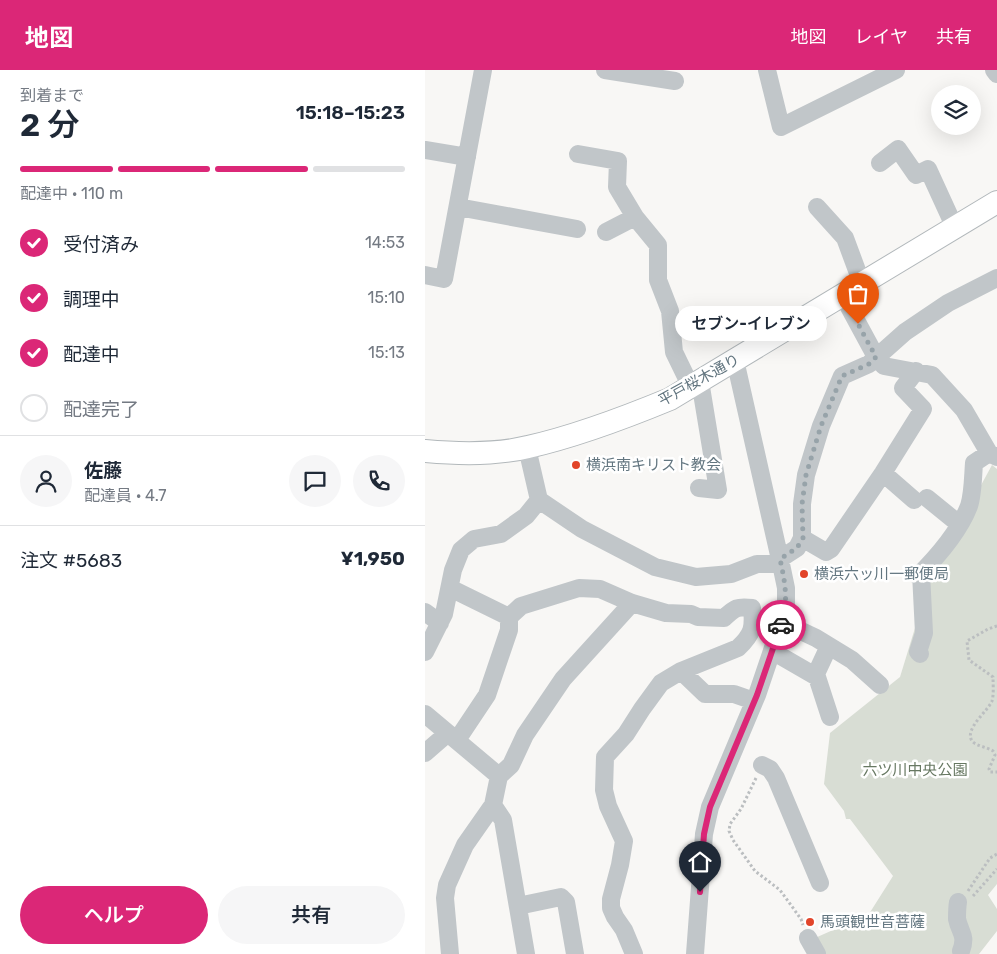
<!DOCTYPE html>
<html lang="ja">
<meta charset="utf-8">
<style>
body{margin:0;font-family:Rubik,"Noto Sans JP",sans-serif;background:#f6f6f7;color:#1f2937;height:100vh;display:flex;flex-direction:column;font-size:19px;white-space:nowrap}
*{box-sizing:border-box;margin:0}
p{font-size:16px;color:#747a83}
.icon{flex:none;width:28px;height:28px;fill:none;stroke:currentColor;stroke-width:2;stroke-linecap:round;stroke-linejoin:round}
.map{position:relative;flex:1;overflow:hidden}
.details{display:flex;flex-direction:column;background:#fff;width:425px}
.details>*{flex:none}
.tools{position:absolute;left:506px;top:15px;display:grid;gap:10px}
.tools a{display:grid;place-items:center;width:50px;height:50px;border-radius:50%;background:#fff;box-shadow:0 5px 20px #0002;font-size:25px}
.pin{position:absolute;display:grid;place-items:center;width:42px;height:42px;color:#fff;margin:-51px -21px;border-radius:50% 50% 50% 0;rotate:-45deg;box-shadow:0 0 5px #0007}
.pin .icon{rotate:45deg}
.courier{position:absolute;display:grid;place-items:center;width:50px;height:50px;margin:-25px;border:4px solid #db2777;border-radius:50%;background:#fff;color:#222;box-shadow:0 1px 6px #0007}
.bubble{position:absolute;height:35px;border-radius:18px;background:#fff;box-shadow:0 5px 20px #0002;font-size:16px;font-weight:600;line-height:35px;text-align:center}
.summary em{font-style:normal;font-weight:600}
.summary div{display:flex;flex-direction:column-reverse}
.summary{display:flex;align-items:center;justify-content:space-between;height:85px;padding:0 20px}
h1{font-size:32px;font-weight:600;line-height:38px}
.bar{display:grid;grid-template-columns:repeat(4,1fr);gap:8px 5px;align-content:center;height:60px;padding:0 20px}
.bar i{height:6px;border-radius:4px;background:#e0e1e3}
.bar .on{background:#db2777}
.bar p{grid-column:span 4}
.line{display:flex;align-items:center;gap:12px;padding:0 20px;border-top:1px solid #e0e1e3}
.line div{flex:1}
.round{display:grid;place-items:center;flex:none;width:52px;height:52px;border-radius:26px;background:#f6f6f7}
ol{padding:0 20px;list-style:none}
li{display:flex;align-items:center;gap:15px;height:55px}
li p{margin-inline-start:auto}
li .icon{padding:5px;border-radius:50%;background:#db2777;color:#fff;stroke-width:4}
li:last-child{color:#747a83}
li i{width:28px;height:28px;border:2px solid #e0e1e3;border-radius:50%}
.primary-button{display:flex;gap:10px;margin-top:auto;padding:10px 20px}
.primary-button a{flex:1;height:58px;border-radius:30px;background:#db2777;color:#fff;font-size:20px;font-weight:600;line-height:58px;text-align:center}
.primary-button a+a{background:#f6f6f7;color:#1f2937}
header{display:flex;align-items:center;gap:30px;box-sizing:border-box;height:70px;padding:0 25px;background:#db2777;color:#fff}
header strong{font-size:24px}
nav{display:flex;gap:28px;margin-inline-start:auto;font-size:18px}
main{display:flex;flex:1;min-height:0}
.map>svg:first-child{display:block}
.green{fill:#d8ddd4}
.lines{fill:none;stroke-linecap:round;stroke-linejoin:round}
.major-casing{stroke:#b2b8bb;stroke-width:24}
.path{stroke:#bbbec0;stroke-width:3;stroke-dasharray:2.5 2.5;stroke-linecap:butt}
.minor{stroke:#c1c6c9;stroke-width:18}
.major{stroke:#fff;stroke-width:22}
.done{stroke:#97a3a9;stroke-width:5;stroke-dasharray:0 9}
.route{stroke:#db2777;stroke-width:6}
.poi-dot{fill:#e2452a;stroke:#fff;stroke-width:2}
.labels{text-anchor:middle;stroke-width:5;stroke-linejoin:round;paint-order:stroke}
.street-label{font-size:15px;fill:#637680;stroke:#fff}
.poi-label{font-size:15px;fill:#637680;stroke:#fff;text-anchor:start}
.park-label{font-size:15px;fill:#677862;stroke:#fff}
</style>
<header>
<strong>地図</strong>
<nav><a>地図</a><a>レイヤ</a><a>共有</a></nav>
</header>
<main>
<section class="details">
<div class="summary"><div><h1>2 分</h1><p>到着まで</p></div><em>15:18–15:23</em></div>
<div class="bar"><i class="on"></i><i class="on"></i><i class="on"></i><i></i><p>配達中 · 110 m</p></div>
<ol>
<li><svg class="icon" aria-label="check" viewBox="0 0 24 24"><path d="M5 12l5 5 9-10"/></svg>受付済み<p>14:53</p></li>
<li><svg class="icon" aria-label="check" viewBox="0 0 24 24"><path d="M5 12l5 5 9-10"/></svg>調理中<p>15:10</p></li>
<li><svg class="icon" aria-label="check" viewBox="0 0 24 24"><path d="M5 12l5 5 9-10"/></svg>配達中<p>15:13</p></li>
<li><i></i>配達完了</li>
</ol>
<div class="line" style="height:90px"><a class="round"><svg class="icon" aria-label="person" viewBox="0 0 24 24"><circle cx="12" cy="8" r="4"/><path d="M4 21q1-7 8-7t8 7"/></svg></a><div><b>佐藤</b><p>配達員 · 4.7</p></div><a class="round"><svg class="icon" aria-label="chat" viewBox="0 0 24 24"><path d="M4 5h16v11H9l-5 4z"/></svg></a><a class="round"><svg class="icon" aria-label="phone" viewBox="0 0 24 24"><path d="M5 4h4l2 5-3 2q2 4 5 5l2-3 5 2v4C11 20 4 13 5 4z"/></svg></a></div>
<div class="line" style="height:65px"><div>注文 #5683</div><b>¥1,950</b></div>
<div class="primary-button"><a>ヘルプ</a><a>共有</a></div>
</section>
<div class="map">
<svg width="572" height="884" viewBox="0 0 572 884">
<rect width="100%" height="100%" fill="#f8f7f5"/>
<!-- green -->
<path class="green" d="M567,395L572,399V814L563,825L572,839V861L554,884H400L390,868L408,860L437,855L468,806L425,749H421L419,741L399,714L405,663L475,607L505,509Z"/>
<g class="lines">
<!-- major casing -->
<g class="major-casing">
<path id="major" d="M0,381C33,384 71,385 103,377C152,366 199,348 245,329L572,132"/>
</g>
<!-- path -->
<path class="path" d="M572,556L563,559L542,571L544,590L568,607C568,614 569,624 567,631C563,641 539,659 547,671C551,676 562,677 568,681L570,685L564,699L565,702H572
M331,708L316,739L305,754L304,761L308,770L330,801L355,820L376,849L378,855
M543,821L565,788L572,784
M548,826L572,799"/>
<!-- minor -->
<path class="minor" d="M180,0L250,11
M342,0L356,57L471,0
M569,0L572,4
M0,80L42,87
M153,84L193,91L192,117L210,147L233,175V210L245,241L249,282L266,317
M455,93L473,79L491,105L503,99L530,158
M33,137L152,159
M392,137L420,168L437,214
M181,162L210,147
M0,205L19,209L58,0
M418,226L451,287L459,296L507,305L539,340L564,383L572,387
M458,403L489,430
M274,418L293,420L275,311
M502,428L534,454
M114,430L157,459L230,497L271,507L306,504L332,494H356
M377,468L401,482L406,479L458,403L498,339L478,318L491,301
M355,489L372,478L377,468V434L381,405L396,356L417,306L444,294L480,262L523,233L572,208
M493,506C513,486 534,462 544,436C548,424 548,406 549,393L564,383
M25,518L84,547L96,536L154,518L175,519L207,533L241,543L266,544L273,547L299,548C310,538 312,536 327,538C329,557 328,564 313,578L256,601L236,613L217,639L201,664L180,687L179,720L183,736L199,771L195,795L186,829V838L190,847L199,860L209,884
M0,542L15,553
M357,552L391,568L427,590L455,615
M347,581L392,607L405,647
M0,582L19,544L28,500L36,480L49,469L76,464L101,446L114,430L102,378
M495,584L493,582L499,563L496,503
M256,601L280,624H309L329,631
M390,606L404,576
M0,644L74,706
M32,670L62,625L84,560V547
M0,683L23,663
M337,695L345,699L351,708L395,813
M68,735L78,750L101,884
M533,832C532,838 532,843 532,849C535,863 542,865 536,881
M93,836L136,827L141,832L150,884
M383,868L392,884
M25,884L20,828L22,815L40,775L68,735L74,706L86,695L100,665L138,609L207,533
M270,884L279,764L285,737L332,625L358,548L361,534V518L356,494L310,290"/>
<!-- major -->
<use href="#major" class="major"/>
</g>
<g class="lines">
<!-- done -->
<path class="done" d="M356,555C364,532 360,512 355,489L372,478L378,468L377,434L381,405L396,356L417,306L444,294L451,287L433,254"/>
<!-- route -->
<path class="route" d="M275,822L279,764L285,737L332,625L356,555"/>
</g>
<!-- markers -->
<g class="poi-dot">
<circle cx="151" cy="395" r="5"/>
<circle cx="379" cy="504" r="5"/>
<circle cx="385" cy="852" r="5"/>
</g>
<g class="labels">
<!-- street labels -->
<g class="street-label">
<text transform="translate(274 310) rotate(-29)" y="5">平戸桜木通り</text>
</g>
<!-- poi labels -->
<g class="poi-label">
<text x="161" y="400">横浜南キリスト教会</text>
<text x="389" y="509">横浜六ッ川一郵便局</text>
<text x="395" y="857">馬頭観世音菩薩</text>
</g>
<!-- park labels -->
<g class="park-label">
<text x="490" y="705">六ツ川中央公園</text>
</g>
</g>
</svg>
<div class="tools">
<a><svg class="icon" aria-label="layers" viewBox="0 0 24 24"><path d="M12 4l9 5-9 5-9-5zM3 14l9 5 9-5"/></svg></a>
</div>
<div class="pin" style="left:433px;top:254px;background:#ea580c"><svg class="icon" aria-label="bag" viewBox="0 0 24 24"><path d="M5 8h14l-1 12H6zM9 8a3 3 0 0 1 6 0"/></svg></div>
<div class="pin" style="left:275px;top:822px;background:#1f2937"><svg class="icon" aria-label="home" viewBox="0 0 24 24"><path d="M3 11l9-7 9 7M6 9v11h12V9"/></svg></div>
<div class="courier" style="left:356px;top:555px"><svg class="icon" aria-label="car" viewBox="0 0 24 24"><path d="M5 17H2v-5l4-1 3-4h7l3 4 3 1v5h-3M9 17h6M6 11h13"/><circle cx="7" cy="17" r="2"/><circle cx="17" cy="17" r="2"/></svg></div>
<div class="bubble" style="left:250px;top:236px;width:152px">セブン-イレブン</div>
</div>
</main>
